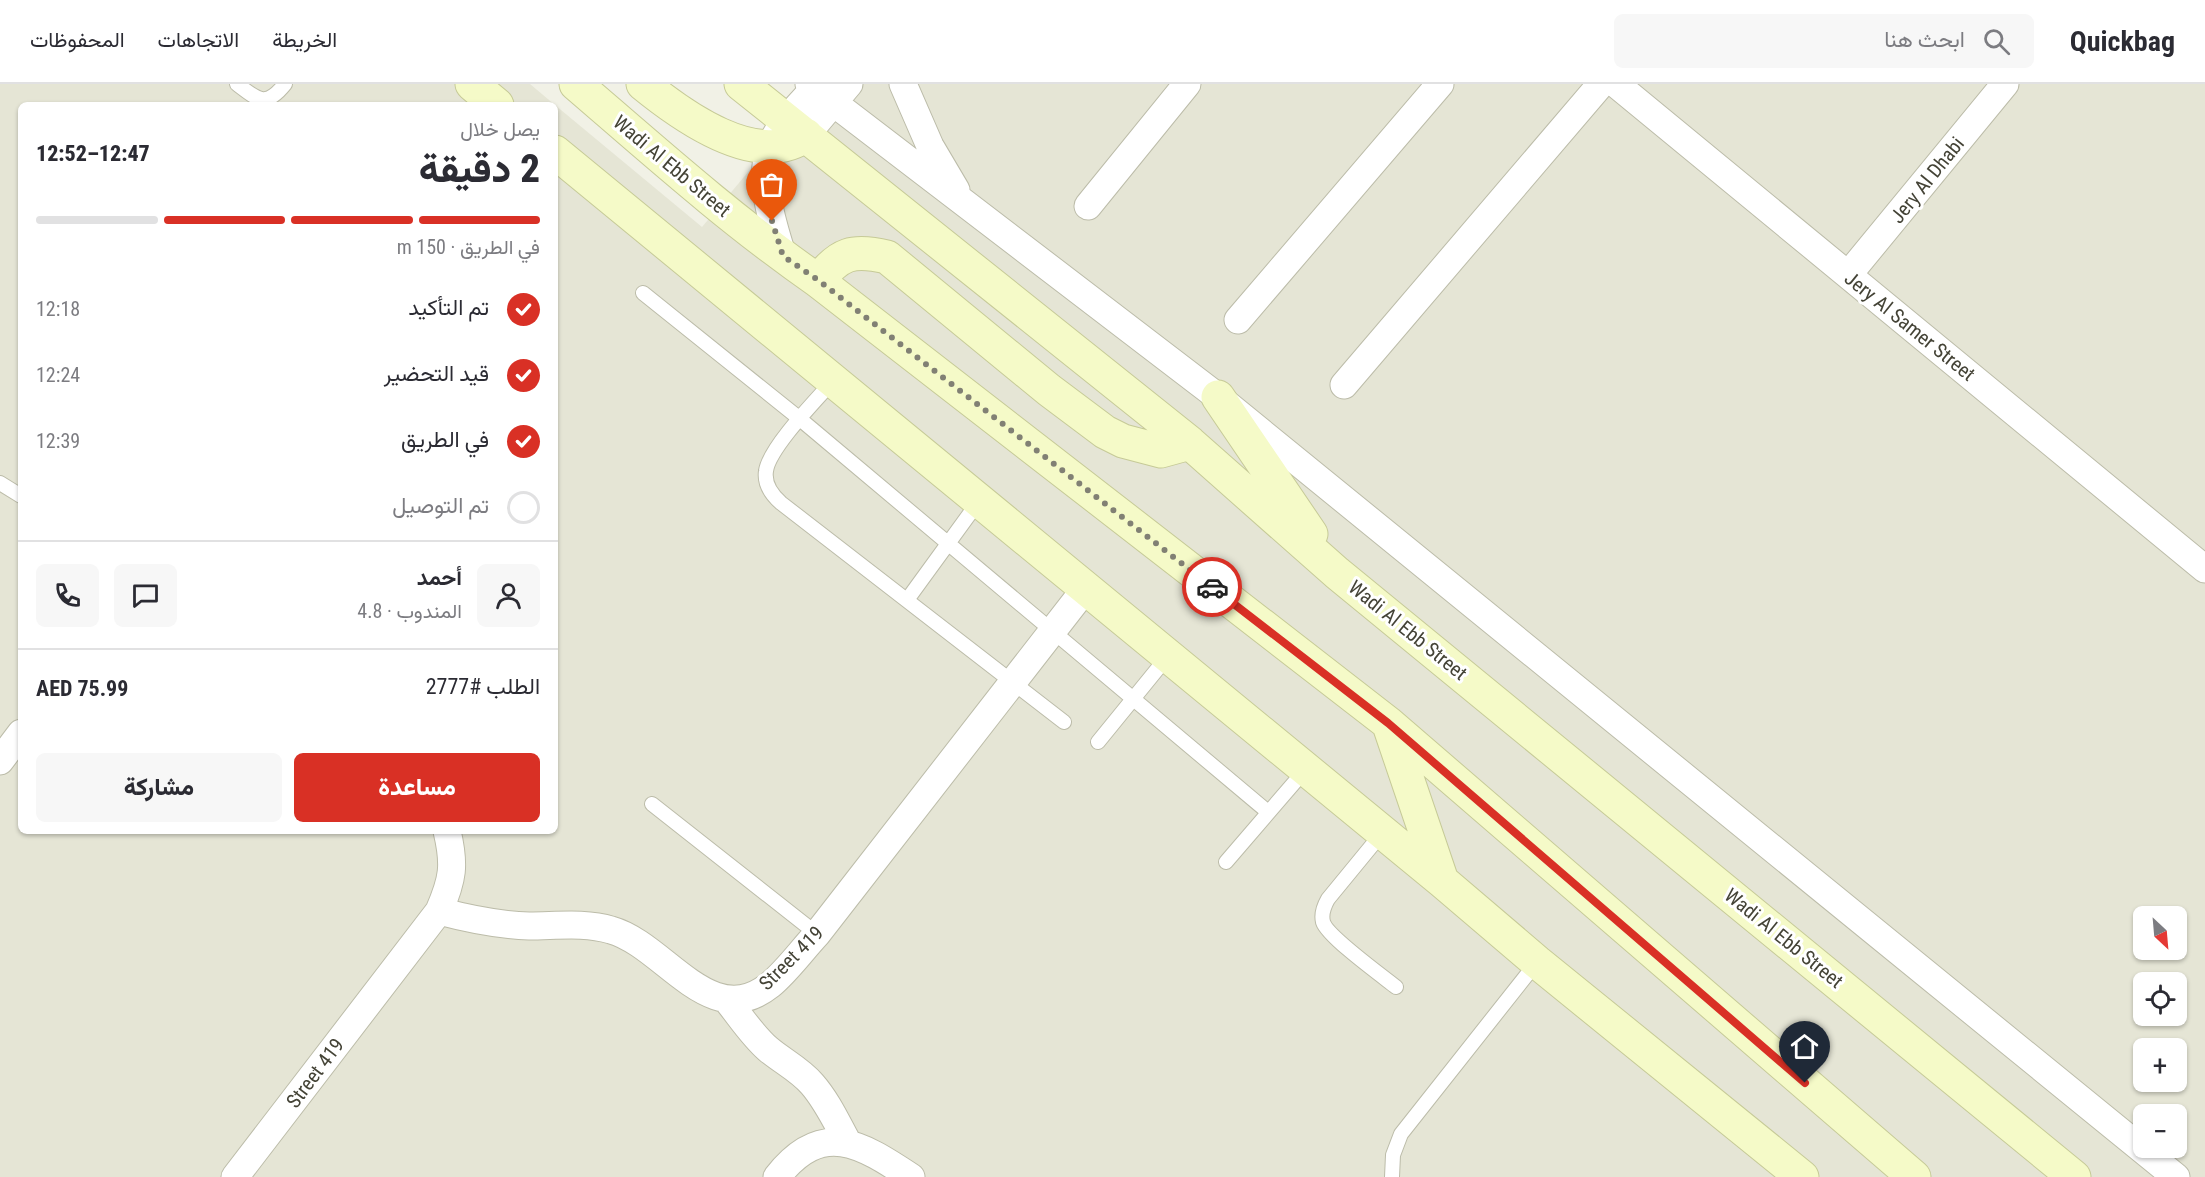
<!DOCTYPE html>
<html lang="ar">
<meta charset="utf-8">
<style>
body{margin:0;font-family:"Roboto Condensed",Vazirmatn,sans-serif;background:#f7f7f7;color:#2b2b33;direction:rtl;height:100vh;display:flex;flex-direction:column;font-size:22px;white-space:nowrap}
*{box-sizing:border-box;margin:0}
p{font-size:20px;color:#7c7c81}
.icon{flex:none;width:33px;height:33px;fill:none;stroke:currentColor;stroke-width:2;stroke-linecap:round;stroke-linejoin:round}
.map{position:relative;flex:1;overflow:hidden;direction:ltr}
.sheet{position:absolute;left:18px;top:18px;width:540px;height:732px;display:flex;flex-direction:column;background:#fff;border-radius:9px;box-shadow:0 2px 4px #0004;direction:rtl}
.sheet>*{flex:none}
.needle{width:39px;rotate:154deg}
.buttons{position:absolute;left:2133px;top:822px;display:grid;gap:12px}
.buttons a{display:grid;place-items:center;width:54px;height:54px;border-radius:9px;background:#fff;box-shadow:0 2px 4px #0004;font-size:30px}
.pin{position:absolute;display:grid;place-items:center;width:51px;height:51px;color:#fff;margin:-62px -26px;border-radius:50% 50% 50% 0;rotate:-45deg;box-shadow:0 0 6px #0007}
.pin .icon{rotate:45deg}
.courier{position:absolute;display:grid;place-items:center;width:60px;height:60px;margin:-30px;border:4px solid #d93025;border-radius:50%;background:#fff;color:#222;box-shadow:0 2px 8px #0007}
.head em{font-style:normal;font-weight:800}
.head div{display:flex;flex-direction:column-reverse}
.head{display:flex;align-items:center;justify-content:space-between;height:102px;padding:0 18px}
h1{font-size:39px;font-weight:800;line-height:45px}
.bar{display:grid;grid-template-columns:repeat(4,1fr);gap:9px 6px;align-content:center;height:72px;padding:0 18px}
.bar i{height:8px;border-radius:4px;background:#e1e1e2}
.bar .selected{background:#d93025}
.bar p{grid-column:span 4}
.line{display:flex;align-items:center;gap:15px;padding:0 18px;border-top:2px solid #e1e1e2}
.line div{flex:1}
.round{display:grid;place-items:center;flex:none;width:63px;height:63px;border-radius:9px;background:#f7f7f7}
ol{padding:0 18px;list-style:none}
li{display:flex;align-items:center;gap:18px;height:66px}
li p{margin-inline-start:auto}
li .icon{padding:6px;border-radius:50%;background:#d93025;color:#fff;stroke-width:4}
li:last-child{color:#7c7c81}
li i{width:33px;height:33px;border:3px solid #e1e1e2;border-radius:50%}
.primary-button{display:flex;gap:12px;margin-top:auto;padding:12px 18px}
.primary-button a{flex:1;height:69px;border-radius:9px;background:#d93025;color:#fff;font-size:24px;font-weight:800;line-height:69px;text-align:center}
.primary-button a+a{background:#f7f7f7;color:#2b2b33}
header{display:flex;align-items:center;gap:36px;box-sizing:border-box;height:84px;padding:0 30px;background:#fff;border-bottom:2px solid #e1e1e2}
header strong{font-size:28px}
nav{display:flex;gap:33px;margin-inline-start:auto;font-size:21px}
.search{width:420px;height:54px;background:#f7f7f7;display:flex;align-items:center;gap:15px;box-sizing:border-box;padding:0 21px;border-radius:9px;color:#7c7c81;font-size:22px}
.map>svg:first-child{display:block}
.residential{fill:#e5e5d5;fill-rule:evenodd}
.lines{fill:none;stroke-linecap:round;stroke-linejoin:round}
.lane-casing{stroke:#bcbca9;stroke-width:16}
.street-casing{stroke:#bcbca9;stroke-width:29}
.secondary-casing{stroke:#c6ca97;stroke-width:35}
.lane{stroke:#fff;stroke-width:14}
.street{stroke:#fff;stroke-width:27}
.secondary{stroke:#f5fac8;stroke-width:33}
.done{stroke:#818074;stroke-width:6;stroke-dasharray:0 10.8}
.route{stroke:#d93025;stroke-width:8}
.labels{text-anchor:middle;stroke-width:6;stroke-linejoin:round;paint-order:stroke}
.street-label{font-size:20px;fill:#444336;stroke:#fff}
</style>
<header>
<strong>Quickbag</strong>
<div class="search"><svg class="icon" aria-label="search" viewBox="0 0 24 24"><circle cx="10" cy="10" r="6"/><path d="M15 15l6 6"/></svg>ابحث هنا</div>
<nav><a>الخريطة</a><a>الاتجاهات</a><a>المحفوظات</a></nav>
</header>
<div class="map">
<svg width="2205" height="1093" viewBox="0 0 2205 1093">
<rect width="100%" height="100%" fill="#f1f1e6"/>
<!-- residential -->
<path class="residential" d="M0,0H530L555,21H21V747H555V21L702,143L822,0H2205V1093H0ZM2144,832H2176V866H2144ZM2144,898H2176V932H2144ZM2144,964H2176V998H2144ZM2144,1030H2176V1064H2144Z"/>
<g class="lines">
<!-- lane casing -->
<g class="lane-casing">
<path id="lane" d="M237,0C258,16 266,24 285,0
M643,209L800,335L1268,728
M833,297C817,315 769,364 766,387C764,400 772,411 781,419L1064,638
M0,399L21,412
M907,516L979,417
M1098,658L1168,572
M652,720L817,850
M1383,748L1328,815C1324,822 1321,830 1323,838C1327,852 1382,892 1396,903
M1226,778L1306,685
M1392,1093L1393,1071L1401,1050L1537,878"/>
</g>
<!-- street casing -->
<g class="street-casing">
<path id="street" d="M809,0L1218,313L2176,1093
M903,0L930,62L956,106
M1616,0L2205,485
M806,51L849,0
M1088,122L1187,0
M783,173C773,141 758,95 770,63C779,39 802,19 818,0
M1848,191L2005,0
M1238,236L1440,0
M1344,301L1601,0
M0,677L21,649
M439,827C469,835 497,841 529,842C556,842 585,838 611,846C665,861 710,949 770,901C787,887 802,866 817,850L1086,504
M726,915C740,932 752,951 768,965C782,977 799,985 812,1000C827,1017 837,1039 848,1059
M235,1093L439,827C453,795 455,781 447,747
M777,1093C822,1035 861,1060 911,1093"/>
</g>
<!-- secondary casing -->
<g class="secondary-casing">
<path id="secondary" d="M472,0L497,21
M576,0C655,68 732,137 818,197L1388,639L1914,1093
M643,0C681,31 757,87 806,51
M741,0L1190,359L1337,489L2074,1093
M555,68L1442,797L1537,878L1802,1093
M818,197C839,169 853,165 887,173L1049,306L1105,348L1123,357L1161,367L1190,359
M1218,313L1311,450
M1389,641L1442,797"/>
</g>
<!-- lane -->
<use href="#lane" class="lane"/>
<!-- street -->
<use href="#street" class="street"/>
<!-- secondary -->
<use href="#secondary" class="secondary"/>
</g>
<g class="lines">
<!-- done -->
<path class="done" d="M772,137L783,172L818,196L1212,503"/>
<!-- route -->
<path class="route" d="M1212,503L1388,639L1805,999"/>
</g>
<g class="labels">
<!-- street labels -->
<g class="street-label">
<text transform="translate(672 82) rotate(40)" y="7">Wadi Al Ebb Street</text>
<text transform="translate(1927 96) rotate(-51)" y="7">Jery Al Dhabi</text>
<text transform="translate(1910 242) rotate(39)" y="7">Jery Al Samer Street</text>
<text transform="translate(1408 546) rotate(39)" y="7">Wadi Al Ebb Street</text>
<text transform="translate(1784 854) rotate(39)" y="7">Wadi Al Ebb Street</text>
<text transform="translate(791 874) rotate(-45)" y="7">Street 419</text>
<text transform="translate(315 989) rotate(-53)" y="7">Street 419</text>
</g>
</g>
</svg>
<div class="buttons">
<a><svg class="needle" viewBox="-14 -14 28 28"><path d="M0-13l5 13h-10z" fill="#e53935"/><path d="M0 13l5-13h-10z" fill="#7c7c81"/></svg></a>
<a><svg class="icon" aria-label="locate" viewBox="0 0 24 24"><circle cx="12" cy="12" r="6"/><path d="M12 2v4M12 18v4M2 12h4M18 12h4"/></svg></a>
<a>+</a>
<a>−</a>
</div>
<div class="pin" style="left:772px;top:137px;background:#ea580c"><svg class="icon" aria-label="bag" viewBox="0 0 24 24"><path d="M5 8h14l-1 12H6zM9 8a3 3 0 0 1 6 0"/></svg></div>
<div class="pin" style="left:1805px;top:999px;background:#1f2937"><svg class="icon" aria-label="home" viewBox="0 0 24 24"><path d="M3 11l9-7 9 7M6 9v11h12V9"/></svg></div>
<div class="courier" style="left:1212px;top:503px"><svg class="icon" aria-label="car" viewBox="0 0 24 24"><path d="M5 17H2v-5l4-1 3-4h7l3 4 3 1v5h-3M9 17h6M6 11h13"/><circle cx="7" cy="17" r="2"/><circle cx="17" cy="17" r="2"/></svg></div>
<section class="sheet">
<div class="head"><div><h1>2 دقيقة</h1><p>يصل خلال</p></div><em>12:47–12:52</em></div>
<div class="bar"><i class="selected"></i><i class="selected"></i><i class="selected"></i><i></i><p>في الطريق · 150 m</p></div>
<ol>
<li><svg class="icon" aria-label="check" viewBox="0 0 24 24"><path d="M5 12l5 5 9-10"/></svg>تم التأكيد<p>12:18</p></li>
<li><svg class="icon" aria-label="check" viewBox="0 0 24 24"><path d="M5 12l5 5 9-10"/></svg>قيد التحضير<p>12:24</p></li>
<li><svg class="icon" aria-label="check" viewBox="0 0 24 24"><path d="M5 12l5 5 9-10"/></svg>في الطريق<p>12:39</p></li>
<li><i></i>تم التوصيل</li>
</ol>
<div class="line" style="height:108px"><a class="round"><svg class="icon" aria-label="person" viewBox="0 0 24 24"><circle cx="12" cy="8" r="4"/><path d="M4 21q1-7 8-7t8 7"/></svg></a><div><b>أحمد</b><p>المندوب · 4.8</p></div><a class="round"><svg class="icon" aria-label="chat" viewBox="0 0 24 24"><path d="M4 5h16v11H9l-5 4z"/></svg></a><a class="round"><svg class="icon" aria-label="phone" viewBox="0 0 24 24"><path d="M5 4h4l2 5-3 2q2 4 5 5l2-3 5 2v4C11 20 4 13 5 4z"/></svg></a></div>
<div class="line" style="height:78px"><div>الطلب #2777</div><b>AED 75.99</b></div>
<div class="primary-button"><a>مساعدة</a><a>مشاركة</a></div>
</section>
</div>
